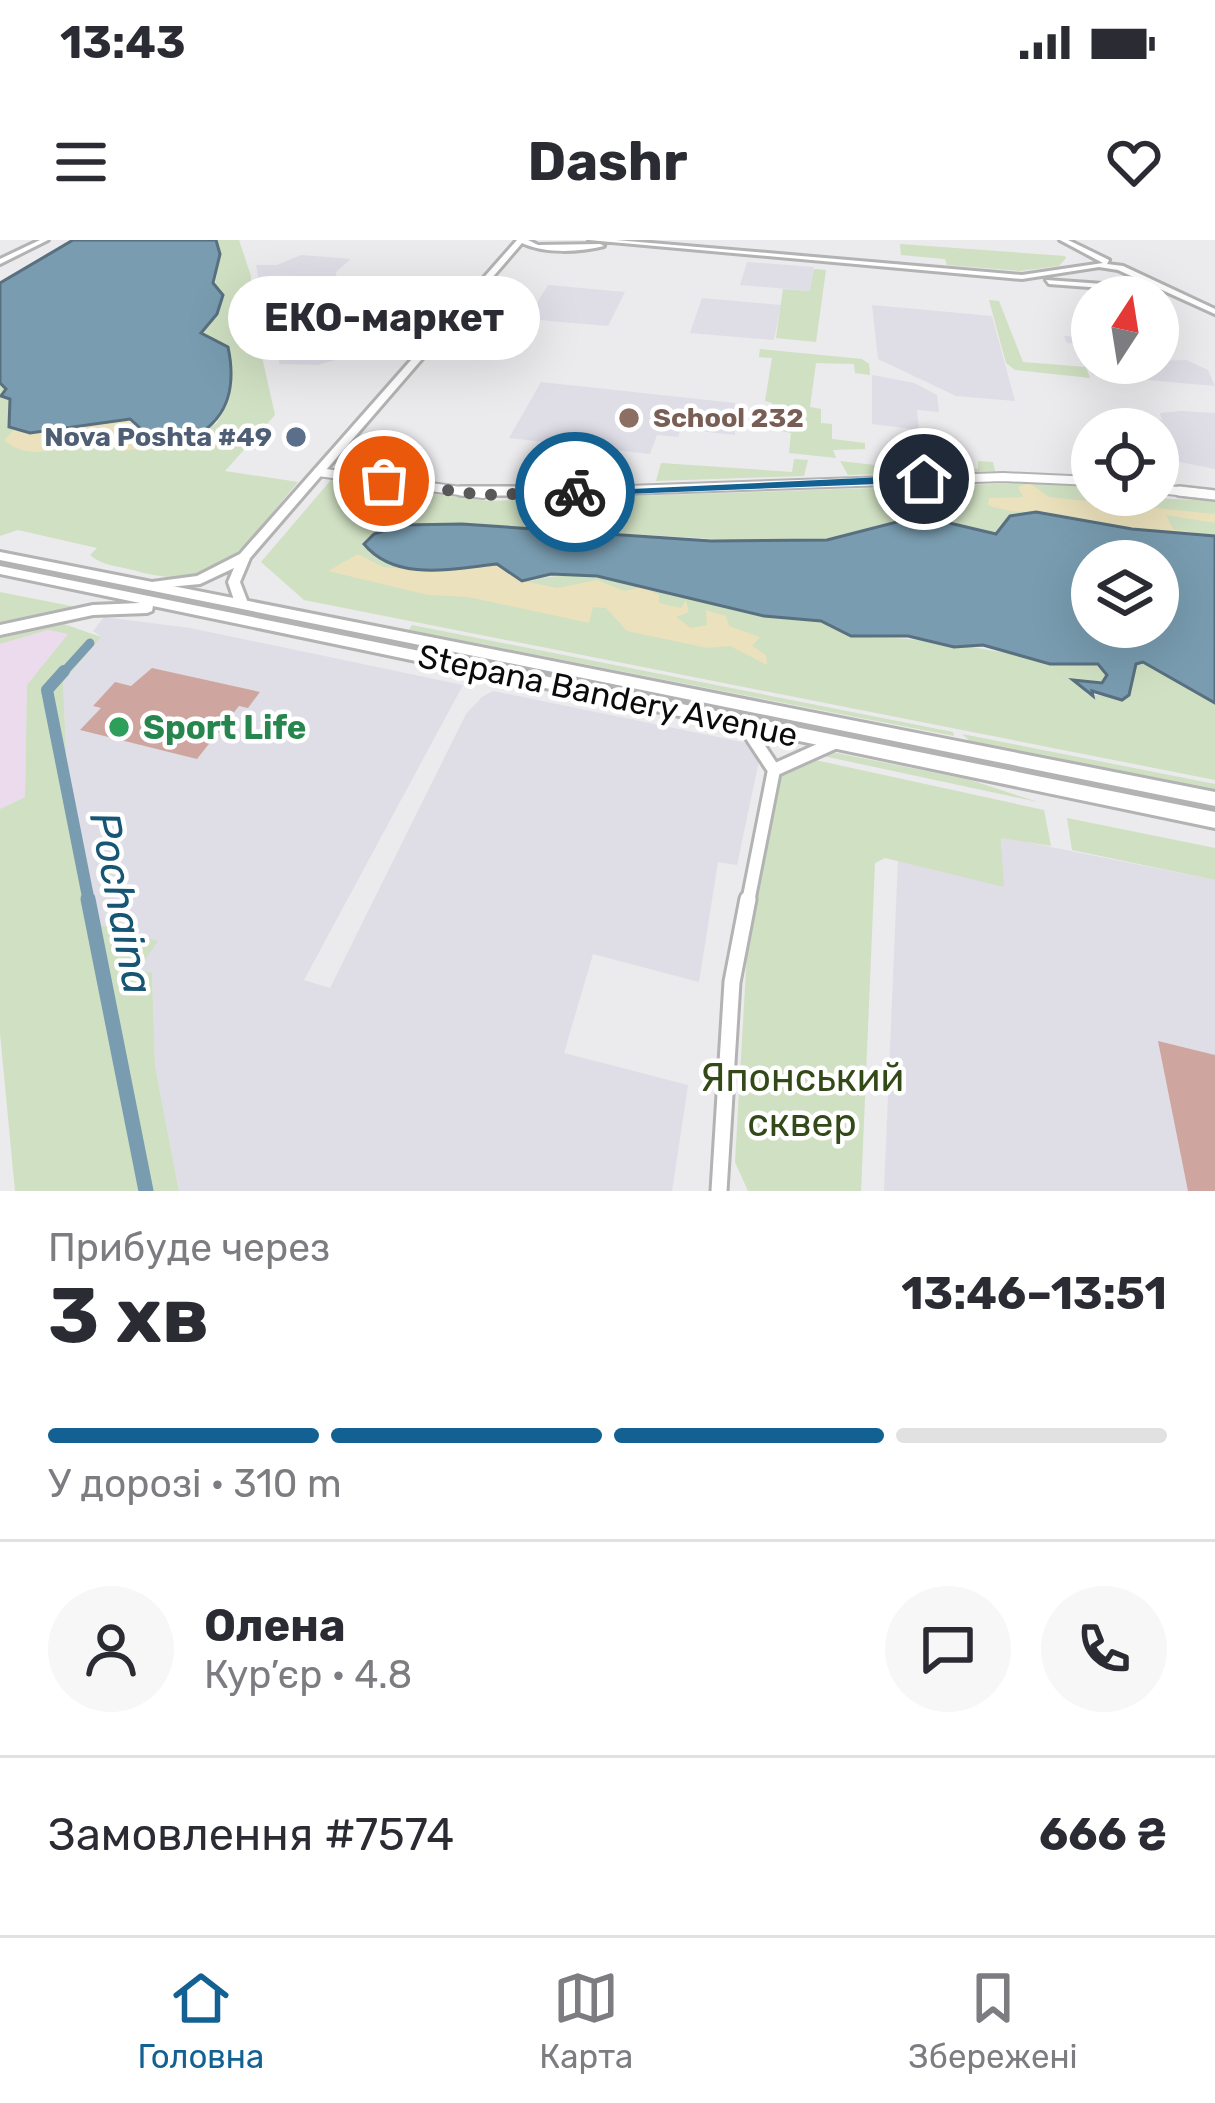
<!DOCTYPE html>
<html lang="uk">
<meta charset="utf-8">
<style>
body{margin:0;font-family:Rubik,sans-serif;background:#f7f7f7;color:#2b2b33;height:100vh;display:flex;flex-direction:column;font-size:45px;white-space:nowrap}
*{box-sizing:border-box;margin:0}
p{font-size:39px;color:#7c7c81}
.icon{flex:none;width:66px;height:66px;fill:none;stroke:currentColor;stroke-width:2;stroke-linecap:round;stroke-linejoin:round}
.map{position:relative;height:951px;overflow:hidden}
.panel{display:flex;flex-direction:column;background:#fff;flex:1}
.panel>*{flex:none}
.needle{width:78px;rotate:12deg}
.buttons{position:absolute;left:1071px;top:36px;display:grid;gap:24px}
.buttons a{display:grid;place-items:center;width:108px;height:108px;border-radius:50%;background:#fff;box-shadow:0 12px 48px #0002;font-size:60px}
.pin{position:absolute;display:grid;place-items:center;width:102px;height:102px;color:#fff;margin:-51px;border:6px solid #fff;border-radius:50%;box-shadow:0 3px 12px #0007}
.courier{position:absolute;display:grid;place-items:center;width:120px;height:120px;margin:-60px;border:9px solid #136193;border-radius:50%;background:#fff;color:#222;box-shadow:0 3px 15px #0007}
.bubble{position:absolute;height:84px;border-radius:42px;background:#fff;box-shadow:0 12px 48px #0002;font-size:39px;font-weight:700;line-height:84px;text-align:center}
.head em{font-style:normal;font-weight:700}
.head div{display:flex;flex-direction:column-reverse}
.head{display:flex;align-items:center;justify-content:space-between;height:204px;padding:0 48px}
h1{font-size:78px;font-weight:700;line-height:90px}
.bar{display:grid;grid-template-columns:repeat(4,1fr);gap:18px 12px;align-content:center;height:144px;padding:0 48px}
.bar i{height:15px;border-radius:9px;background:#e1e1e2}
.bar .on{background:#136193}
.bar p{grid-column:span 4}
.line{display:flex;align-items:center;gap:30px;padding:0 48px;border-top:3px solid #e1e1e2}
.line div{flex:1}
.round{display:grid;place-items:center;flex:none;width:126px;height:126px;border-radius:63px;background:#f7f7f7}
.status{display:flex;justify-content:space-between;align-items:center;height:84px;padding:0 60px;background:#fff;direction:ltr}
.status svg{height:33px;fill:currentColor}
header{display:flex;justify-content:space-between;align-items:center;height:156px;padding:0 48px;background:#fff;font-size:54px;font-weight:700}
.menu{display:flex;justify-content:space-around;align-items:center;height:168px;border-top:3px solid #e1e1e2;background:#fff;font-size:33px;color:#7c7c81}
.menu a{display:grid;justify-items:center;gap:6px}
.menu .on{color:#136193}
.map>svg:first-child{display:block}
.built{fill:#dfdee7}
.industrial{fill:#ebdbed}
.green{fill:#d0e0c2}
.sand{fill:#ebe1bc}
.water{fill:#799cb0;stroke:#58707f;stroke-width:3;fill-rule:evenodd}
.lines{fill:none;stroke-linecap:round;stroke-linejoin:round}
.canal-far2{stroke:#799cb0;stroke-width:9}
.canal-far1{stroke:#799cb0;stroke-width:12}
.canal{stroke:#799cb0;stroke-width:15}
.building{fill:#cea69f}
.minor-far3-casing{stroke:#b3b3b4;stroke-width:12}
.minor-far2-casing{stroke:#b3b3b4;stroke-width:14}
.minor-far1-casing{stroke:#b3b3b4;stroke-width:18}
.minor-casing{stroke:#b3b3b4;stroke-width:21}
.secondary-casing{stroke:#b3b3b4;stroke-width:6}
.primary-casing{stroke:#b3b3b4;stroke-width:6}
.minor-far3{stroke:#fff;stroke-width:8}
.minor-far2{stroke:#fff;stroke-width:9}
.minor-far1{stroke:#fff;stroke-width:12}
.minor{stroke:#fff;stroke-width:15}
.secondary{fill:#fff;fill-rule:evenodd}
.primary{fill:#fff;fill-rule:evenodd}
.route{fill:#136193}
.done{stroke:#59595a;stroke-width:12;stroke-dasharray:0 21.6}
.education-dot{fill:#8d6e63;stroke:#fff;stroke-width:4.5}
.service-dot{fill:#5c6f8a;stroke:#fff;stroke-width:4.5}
.leisure-dot{fill:#2e9e5b;stroke:#fff;stroke-width:4.5}
.labels{text-anchor:middle;stroke-width:9;stroke-linejoin:round;paint-order:stroke}
.far-education-label{font-size:27px;font-weight:bold;fill:#785e54;stroke:#fff;text-anchor:start}
.far-service-label{font-size:27px;font-weight:bold;fill:#4e5e75;stroke:#fff;text-anchor:end}
.street-label{font-size:33px;fill:#0b0b0c;stroke:#fff}
.leisure-label{font-size:33px;font-weight:bold;fill:#27864d;stroke:#fff;text-anchor:start}
.near-park-label{font-size:39px;fill:#334a18;stroke:#fff}
.near-water-label{font-size:42px;font-style:italic;fill:#165573;stroke:#fff}
</style>
<div class="status"><b>13:43</b><svg viewBox="0 0 49 12"><path d="M0 12V9h3v3zM5 12V6h3v6zM10 12V3h3v9zM15 12V0h3v12zM26 1h20v11H26zM47 4h2v5h-2z"/></svg></div>
<header><svg class="icon" aria-label="menu" viewBox="0 0 24 24"><path d="M4 6h16M4 12h16M4 18h16"/></svg>Dashr<svg class="icon" aria-label="heart" viewBox="0 0 24 24"><path d="M12 20l-8-8c-3-5 5-10 8-4 3-6 11-1 8 4z"/></svg></header>
<div class="map">
<svg width="1215" height="951" viewBox="0 0 1215 951">
<rect width="100%" height="100%" fill="#ebeaec"/>
<!-- built -->
<path class="built" d="M301,15L351,19L336,32L337,41L318,47H260L256,25H277Z
M747,22L814,27L811,51L740,45Z
M548,45L625,52L608,86L527,79Z
M702,58L781,65L774,100L690,93Z
M872,65L992,76L1015,161L956,156L878,119Z
M317,86L367,93L349,116L318,125L279,124L280,104L302,100Z
M1064,96L1092,97V123L1186,120L1208,130L1215,146L1092,135L1079,104L1067,103Z
M872,135L914,143L937,155L939,172L917,170L919,190L872,184Z
M541,142L735,163V195L681,189L678,197L657,195L650,214L509,198Z
M1181,171L1215,173V229L1165,219L1158,189H1151L1146,178L1162,180L1160,173Z
M104,377L190,388L463,445L304,740L330,748L466,474L482,457L493,451L752,504L760,516L737,625L718,622L699,742L593,714L564,813L688,845L672,951H179L155,826L152,734L139,729L97,684L67,533L63,442L100,396L93,391Z
M1001,597L1215,640V951H884L898,618L1003,634Z"/>
<!-- industrial -->
<path class="industrial" d="M48,390L69,394L27,445L25,557L0,569V404Z"/>
<!-- green -->
<path class="green" d="M216,0H239L251,36L250,63L275,175L225,231L298,242C246,302 221,357 133,330C118,326 103,326 90,315L97,308L18,290L0,296V143L6,149L2,156L10,158L9,186L15,192L103,181L163,199L216,184C231,161 239,129 224,105L201,93L217,74L223,55L215,45L220,14Z
M900,4L1065,16L1066,18L1059,26L1020,31L947,25L945,19L901,15Z
M814,29L826,30L816,102L776,98L783,49L810,51Z
M989,60L999,61L1023,122L1086,127L1090,138L1015,130L1006,123Z
M760,109L862,119L869,124L870,135L855,133L854,124L816,123L810,167L821,169V183L832,184V199L865,203V209L833,210L836,218L789,213L791,193L782,191L783,177L771,176L772,163L765,161L772,118L759,117Z
M794,219L808,220L804,236L656,241L661,223L792,232Z
M885,219L978,229V221L993,222L995,231L848,235L840,221L884,226Z
M331,240L489,261L1024,243L1092,247V255L1215,261V296L1065,276H1009L996,294L920,276L828,300L766,302L462,284L402,285L374,294L390,324L532,341C587,321 713,364 774,377C789,381 805,376 820,381C835,386 848,397 864,397C941,396 1021,420 1098,424L1107,435L1104,444L1074,440L1088,455L1128,456L1136,424L1143,422L1215,463V540L304,360L261,322Z
M0,352L81,368L0,386Z
M61,383L101,397L63,442L67,533L97,684L158,701L139,729L152,733L155,826L179,951H15L0,793V569L25,557L27,445L68,394L48,390L0,404V398Z
M412,385L953,492L954,496L409,390Z
M962,494L1215,544V551L971,502Z
M832,512L970,540L1038,562L814,514Z
M806,518L1044,570L1051,606L1001,598L1004,647L885,618L875,623L861,951H748L735,922L748,695L776,539Z
M1067,578L1215,608V640L1072,610Z"/>
<!-- sand -->
<path class="sand" d="M123,179L169,205L121,211C85,189 37,231 4,200L14,190H57Z
M1030,243L1049,257L1215,274V283L1166,275L1173,289L1215,296C1164,295 1112,287 1063,276C1036,270 1014,275 988,265L989,258L1023,257L1018,247Z
M358,314L383,327L431,331L497,324L519,340L557,348L597,340L624,351L643,347L659,355V363L681,368L686,360L689,372L676,377L691,388L707,385L706,370L726,376L729,386L760,397L752,406L766,415L767,425L730,406L707,408L627,391L606,368L593,367L589,383L468,357L428,355L328,331Z"/>
<!-- water -->
<path class="water" d="M73,0H216L220,14L213,43L223,55L217,74L201,93L228,107C238,154 225,189 174,205L147,194L130,179L30,193L9,187L10,159L1,156L6,149L0,143V43Z
M1036,272L1132,289L1215,296V463L1143,422L1136,424L1129,455L1122,460L1092,451L1093,456L1073,440L1102,443L1107,435L1098,424H1050L983,405L954,407L908,396H851L821,381L764,376L597,336L551,334L522,341L497,324C452,329 395,342 364,304L374,294L402,285L462,284L711,301L827,300L920,276L996,294L1010,276ZM1092,321H1158V387H1092Z"/>
<g class="lines">
<!-- canal-far2 -->
<path class="canal-far2" d="M62,434L90,403"/>
<!-- canal-far1 -->
<path class="canal-far1" d="M64,431L47,450L89,662"/>
<!-- canal -->
<path class="canal" d="M88,659L146,951"/>
</g>
<!-- building -->
<path class="building" d="M370,210L411,215L401,229L359,224Z
M152,428L260,452L248,468L239,466L197,519L80,490L101,468L93,466L115,442L131,446Z
M1158,801L1215,815V951H1188Z"/>
<g class="lines">
<!-- minor-far3 casing -->
<g class="minor-far3-casing">
<path id="minor-far3" d="M318,232L483,254
M1158,249L1207,254
M512,254L1003,237L1092,241"/>
</g>
<!-- minor-far2 casing -->
<g class="minor-far2-casing">
<path id="minor-far2" d="M461,251H598
M1179,251L1215,255"/>
</g>
<!-- minor-far1 casing -->
<g class="minor-far1-casing">
<path id="minor-far1" d="M743,483L774,530L834,503
M748,662L774,530"/>
</g>
<!-- minor casing -->
<g class="minor-casing">
<path id="minor" d="M719,951L732,742L748,659"/>
</g>
<!-- secondary casing -->
<g class="secondary-casing">
<path id="secondary" d="M40,0H48L0,24V19Z
M517,0H528L538,5L600,4L604,6C580,12 545,14 522,3L250,318L240,342L248,363L246,366H236L228,342L234,328L200,344L147,349L146,346L152,342L197,336L240,314Z
M589,0H616L1022,35L1103,23L1060,0H1068L1109,20L1107,24L1123,26L1215,69V74L1118,30L1099,27L1022,39Z
M1046,40L1103,44L1107,46L1103,48L1049,44Z
M1112,45L1159,53L1163,55L1159,57L1115,49Z"/>
</g>
<!-- primary casing -->
<g class="primary-casing">
<path id="primary" d="M0,312L1215,552V566L0,320Z
M0,326L1215,572V588L153,366L152,371L147,373L93,375L0,395V385L93,365L140,363L0,334Z"/>
</g>
<!-- minor-far3 -->
<use href="#minor-far3" class="minor-far3"/>
<!-- minor-far2 -->
<use href="#minor-far2" class="minor-far2"/>
<!-- minor-far1 -->
<use href="#minor-far1" class="minor-far1"/>
<!-- minor -->
<use href="#minor" class="minor"/>
<!-- secondary -->
<use href="#secondary" class="secondary"/>
<!-- primary -->
<use href="#primary" class="primary"/>
</g>
<!-- route -->
<path class="route" d="M924,235L929,242L575,256L568,252Z"/>
<g class="lines">
<!-- done -->
<path class="done" d="M384,241L481,255L575,252"/>
</g>
<!-- markers -->
<circle class="education-dot" cx="629" cy="178" r="12"/>
<circle class="service-dot" cx="296" cy="197" r="12"/>
<circle class="leisure-dot" cx="119" cy="487" r="12"/>
<g class="labels">
<!-- far-education labels -->
<g class="far-education-label">
<text x="653" y="187">School 232</text>
</g>
<!-- far-service labels -->
<g class="far-service-label">
<text x="272" y="206">Nova Poshta #49</text>
</g>
<!-- street labels -->
<g class="street-label">
<text transform="translate(608 455) rotate(12)" y="12">Stepana Bandery Avenue</text>
</g>
<!-- leisure labels -->
<g class="leisure-label">
<text x="143" y="499">Sport Life</text>
</g>
<!-- near-park labels -->
<g class="near-park-label">
<text x="802" y="851">Японський<tspan x="802" dy="45">сквер</tspan></text>
</g>
<!-- near-water labels -->
<g class="near-water-label">
<text transform="translate(122 663) rotate(79)" y="15">Pochaina</text>
</g>
</g>
</svg>
<div class="buttons">
<a><svg class="needle" viewBox="-14 -14 28 28"><path d="M0-13l5 13h-10z" fill="#e53935"/><path d="M0 13l5-13h-10z" fill="#7c7c81"/></svg></a>
<a><svg class="icon" aria-label="locate" viewBox="0 0 24 24"><circle cx="12" cy="12" r="6"/><path d="M12 2v4M12 18v4M2 12h4M18 12h4"/></svg></a>
<a><svg class="icon" aria-label="layers" viewBox="0 0 24 24"><path d="M12 4l9 5-9 5-9-5zM3 14l9 5 9-5"/></svg></a>
</div>
<div class="pin" style="left:384px;top:241px;background:#ea580c"><svg class="icon" aria-label="bag" viewBox="0 0 24 24"><path d="M5 8h14l-1 12H6zM9 8a3 3 0 0 1 6 0"/></svg></div>
<div class="pin" style="left:924px;top:239px;background:#1f2937"><svg class="icon" aria-label="home" viewBox="0 0 24 24"><path d="M3 11l9-7 9 7M6 9v11h12V9"/></svg></div>
<div class="courier" style="left:575px;top:252px"><svg class="icon" aria-label="bike" viewBox="0 0 24 24"><circle cx="6" cy="16" r="4"/><circle cx="18" cy="16" r="4"/><path d="M6 16l4-8h5l3 8M10 8l3 8H6M13 5h3"/></svg></div>
<div class="bubble" style="left:228px;top:36px;width:312px">ЕКО-маркет</div>
</div>
<section class="panel">
<div class="head"><div><h1>3 хв</h1><p>Прибуде через</p></div><em>13:46–13:51</em></div>
<div class="bar"><i class="on"></i><i class="on"></i><i class="on"></i><i></i><p>У дорозі · 310 m</p></div>
<div class="line" style="height:216px"><a class="round"><svg class="icon" aria-label="person" viewBox="0 0 24 24"><circle cx="12" cy="8" r="4"/><path d="M4 21q1-7 8-7t8 7"/></svg></a><div><b>Олена</b><p>Кур’єр · 4.8</p></div><a class="round"><svg class="icon" aria-label="chat" viewBox="0 0 24 24"><path d="M4 5h16v11H9l-5 4z"/></svg></a><a class="round"><svg class="icon" aria-label="phone" viewBox="0 0 24 24"><path d="M5 4h4l2 5-3 2q2 4 5 5l2-3 5 2v4C11 20 4 13 5 4z"/></svg></a></div>
<div class="line" style="height:156px"><div>Замовлення #7574</div><b>666 ₴</b></div>
</section>
<nav class="menu">
<a class="on"><svg class="icon" aria-label="home" viewBox="0 0 24 24"><path d="M3 11l9-7 9 7M6 9v11h12V9"/></svg>Головна</a>
<a><svg class="icon" aria-label="map" viewBox="0 0 24 24"><path d="M3 6l6-2 6 2 6-2v14l-6 2-6-2-6 2zM9 4v14M15 6v14"/></svg>Карта</a>
<a><svg class="icon" aria-label="saved" viewBox="0 0 24 24"><path d="M7 4h10v16l-5-4-5 4z"/></svg>Збережені</a>
</nav>
